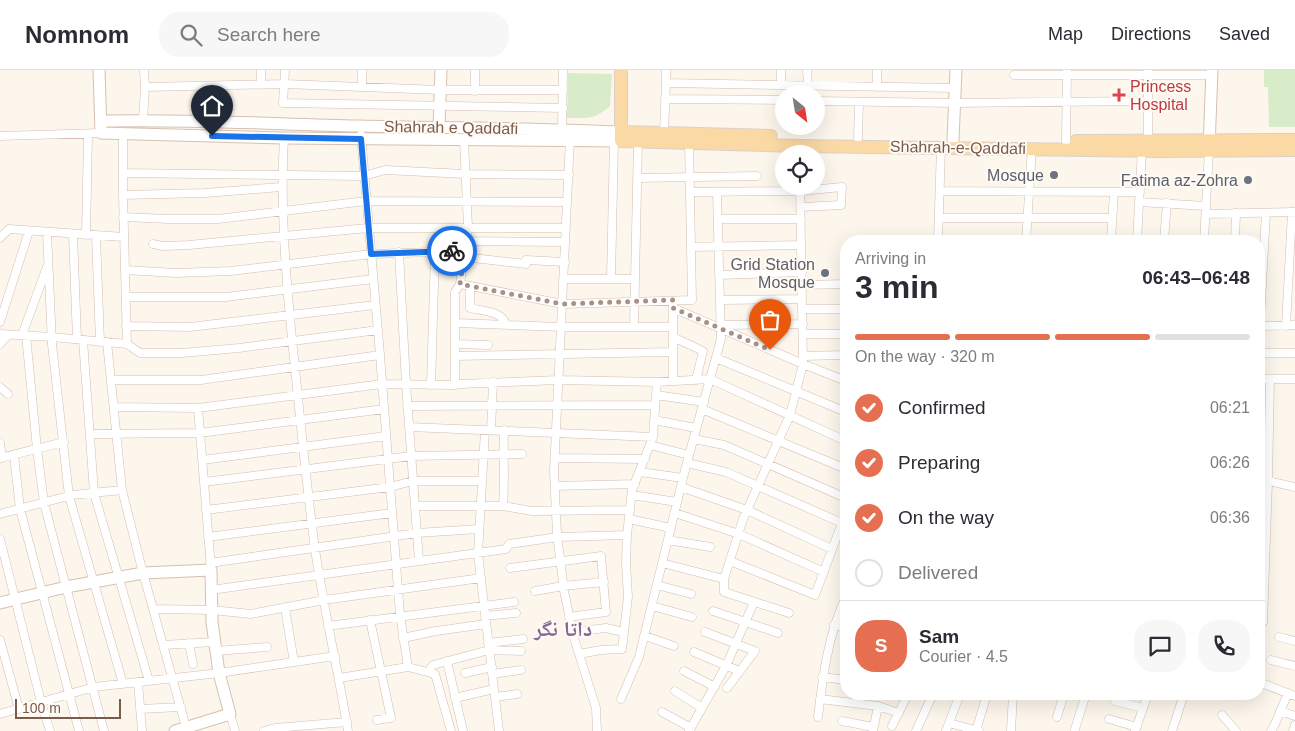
<!DOCTYPE html>
<meta charset="utf-8">
<style>
body{margin:0;font-family:Helvetica,"Noto Naskh Arabic",sans-serif;background:#f7f7f7;color:#2b2b33;height:100vh;display:flex;flex-direction:column;font-size:19px;white-space:nowrap}
*{box-sizing:border-box;margin:0}
p{font-size:16px;color:#7c7c81}
.icon{flex:none;width:28px;height:28px;fill:none;stroke:currentColor;stroke-width:2;stroke-linecap:round;stroke-linejoin:round}
.map{position:relative;flex:1;overflow:hidden}
.panel{position:absolute;left:840px;top:165px;width:425px;height:465px;display:flex;flex-direction:column;background:#fff;border-radius:20px;box-shadow:0 5px 20px #0002}
.panel>*{flex:none}
.needle{width:32px;rotate:150deg}
.fabs{position:absolute;left:775px;top:15px;display:grid;gap:10px}
.fabs a{display:grid;place-items:center;width:50px;height:50px;border-radius:50%;background:#fff;box-shadow:0 5px 20px #0002;font-size:25px}
.scale{position:absolute;left:15px;bottom:12px;width:106px;box-sizing:border-box;padding-left:5px;border:2px solid #7a5c4d;border-top:0;font-size:14px;line-height:18px;white-space:nowrap;color:#7a5c4d;-webkit-text-stroke:4px #fffaf3;paint-order:stroke}
.pin{position:absolute;display:grid;place-items:center;width:42px;height:42px;color:#fff;margin:-51px -21px;border-radius:50% 50% 50% 0;rotate:-45deg;box-shadow:0 0 5px #0007}
.pin .icon{rotate:45deg}
.courier{position:absolute;display:grid;place-items:center;width:50px;height:50px;margin:-25px;border:4px solid #1a73e8;border-radius:50%;background:#fff;color:#222;box-shadow:0 1px 6px #0007}
.overview em{font-style:normal;font-weight:800}
.overview div{display:flex;flex-direction:column-reverse}
.overview{display:flex;align-items:center;justify-content:space-between;height:85px;padding:0 15px}
h1{font-size:32px;font-weight:800;line-height:38px}
.bar{display:grid;grid-template-columns:repeat(4,1fr);gap:8px 5px;align-content:center;height:60px;padding:0 15px}
.bar i{height:6px;border-radius:4px;background:#e1e1e2}
.bar .selected{background:#e76f51}
.bar p{grid-column:span 4}
.line{display:flex;align-items:center;gap:12px;padding:0 15px;border-top:1px solid #e1e1e2}
.line div{flex:1}
.round{display:grid;place-items:center;flex:none;width:52px;height:52px;border-radius:20px;background:#f7f7f7}
ol{padding:0 15px;list-style:none}
li{display:flex;align-items:center;gap:15px;height:55px}
li p{margin-inline-start:auto}
li .icon{padding:5px;border-radius:50%;background:#e76f51;color:#fff;stroke-width:4}
li:last-child{color:#7c7c81}
li i{width:28px;height:28px;border:2px solid #e1e1e2;border-radius:50%}
header{display:flex;align-items:center;gap:30px;box-sizing:border-box;height:70px;padding:0 25px;background:#fff;border-bottom:1px solid #e1e1e2}
header strong{font-size:24px}
nav{display:flex;gap:28px;margin-inline-start:auto;font-size:18px}
.search{width:350px;height:45px;background:#f7f7f7;display:flex;align-items:center;gap:12px;box-sizing:border-box;padding:0 18px;border-radius:20px;color:#7c7c81;font-size:19px}
.map>svg:first-child{display:block}
.green{fill:#d8ecc9}
.lines{fill:none;stroke-linecap:round;stroke-linejoin:round}
.street-casing{stroke:#d1beb0;stroke-width:9}
.secondary-casing{stroke:#d6c0b0;stroke-width:13}
.primary-casing{stroke:#dad1cd;stroke-width:14}
.street{stroke:#fff;stroke-width:8}
.secondary{stroke:#fff;stroke-width:11}
.primary{stroke:#fbd9a5;stroke-width:12}
.done{stroke:#a89285;stroke-width:5;stroke-dasharray:0 9}
.route{stroke:#1a73e8;stroke-width:6}
.health-dot{fill:#e0444e;stroke:#fffaf3;stroke-width:2}
.worship-dot{fill:#6b7280;stroke:#fffaf3;stroke-width:2}
.labels{text-anchor:middle;stroke-width:4;stroke-linejoin:round;paint-order:stroke}
.health-label{font-size:16px;fill:#be3a42;stroke:#fffaf3;text-anchor:start}
.street-label{font-size:16px;fill:#7a5c4d;stroke:#fffaf3}
.worship-label{font-size:16px;fill:#5b616d;stroke:#fffaf3;text-anchor:end}
.district-label{font-size:21px;font-weight:bold;fill:#846695;stroke:#fffaf3}
</style>
<header>
<strong>Nomnom</strong>
<div class="search"><svg class="icon" aria-label="search" viewBox="0 0 24 24"><circle cx="10" cy="10" r="6"/><path d="M15 15l6 6"/></svg>Search here</div>
<nav><a>Map</a><a>Directions</a><a>Saved</a></nav>
</header>
<div class="map">
<svg width="1295" height="661" viewBox="0 0 1295 661">
<rect width="100%" height="100%" fill="#fdf6ec"/>
<!-- green -->
<path class="green" d="M1264,0H1295V57H1269L1268,17H1264Z
M568,3L612,4L610,36C594,50 587,48 567,48Z"/>
<g class="lines">
<!-- street casing -->
<g class="street-casing">
<path id="street" d="M285,0L283,33L563,38
M666,0V13L955,18
M807,0L808,15
M1014,5H1212
M261,14V0
M781,15V0
M145,17L285,14L440,20H563
M362,17V0
M877,17V0
M475,21V0
M665,29L784,30
M816,31L955,33L1148,31
M143,50L145,17L144,0
M562,59L563,0
M664,62L666,13
M123,63V125L127,274
M361,65L380,285L400,545L408,597
M0,66L101,63
M284,68C280,138 286,209 293,279C300,346 306,412 315,479C324,540 338,600 348,661
M858,68L859,32
M570,69L554,401L557,464L564,521L574,568L596,638L597,661
M1066,71L1067,0
M1148,71V0
M124,103L364,106L385,100L465,104L569,105
M637,108L757,106
M940,121L1140,122
M690,122L800,121L842,117L841,135L801,137
M123,125L205,123L281,117
M1139,132L1206,136
M1206,144L1295,142
M123,147L168,149H218L366,131L567,132
M939,148H1112
M718,149H801
M47,163L52,274L69,426L123,614
M73,164L77,269
M86,165L88,64
M96,166L100,272
M0,168L9,159L124,167
M466,171L565,172
M938,171L941,77
M1026,171L1032,78
M1111,171L1114,122
M1137,171L1142,80
M1164,171L1167,133
M1204,171L1209,80
M1235,171L1236,143
M153,174L163,176L189,175L368,158H566
M691,177L801,175
M399,182L406,314L419,491
M464,187L526,194V190L565,192
M125,200L176,203L231,201L371,184L465,181
M719,205L802,202
M564,209H635
M611,209L614,70
M460,214L563,234L692,230L689,72
M802,215L846,214
M470,216V238C482,241 503,241 506,255
M126,227H226L373,209
M720,230L802,229
M673,238L803,294L846,311
M802,239H846
M0,252L29,161
M455,253L561,257H673
M721,255L803,254
M126,256L190,257L375,235
M634,256L638,71
M1259,256L1295,255
M1286,256L1292,142
M0,264L52,267L127,274L140,283H182L239,278L378,260
M803,264H846
M22,265L47,197
M26,265L37,379L44,433L104,661
M673,267L703,281L696,310
M1259,267L1266,143
M83,270L94,423L149,611
M107,272L122,420L143,503L187,661
M0,274L8,265
M455,274L488,275
M1259,283H1295
M455,286L673,282
M803,286L846,285
M716,288L846,342
M1259,309H1295
M111,310H201L380,285
M673,311V235
M431,315L435,182
M455,315V222L460,214L468,157L464,70
M0,317L8,324
M656,325L704,332
M407,336L655,335
M115,337L198,338L382,314L455,315L460,314L559,310L657,312L710,309L846,371
M198,338L211,498
M702,339L846,399
M654,350L696,358
M409,357L653,367
M485,360L478,484L499,661
M491,360L493,312
M90,364L200,363L384,339
M694,369L724,375L846,428
M0,373L2,388
M650,375L689,385
M14,385L20,439L79,661
M0,388L64,372
M555,388L645,389
M202,390L386,366
M687,393L726,402L842,453
M640,402L683,408
M1268,411L1295,417
M204,412L411,386L522,384
M555,416L635,414
M681,417L747,440L832,479
M632,425L677,432
M415,436H503L532,441L630,440
M503,436C505,410 503,386 504,360
M206,440L390,417L413,411H482
M675,443L739,464L824,502
M0,444L72,425L122,420
M629,449L671,458
M208,467L392,443
M0,469L41,632L50,661
M668,470L710,477
M730,491L815,525L842,453L846,448
M210,493L417,463L479,459
M662,493L724,509
M510,498L601,486L606,542L569,547
M657,515L691,524
M211,520L506,479L509,474L558,467L627,465
M535,521L563,516L604,512
M652,536L692,547
M285,538L294,592
M153,539L212,540L251,544L324,530L481,508
M713,541L778,563
M789,543L724,522V509L743,449L790,345L803,294L800,116
M485,546L516,543
M370,550L391,648L377,650
M834,555L846,558
M328,556L514,532
M1259,556L1263,552L1268,411L1270,309
M572,562L606,558L624,562
M705,562L755,581L727,618
M645,566L674,576
M1279,567L1295,571
M403,568L436,561L486,554
M0,570L19,639
M189,573L193,594
M488,573L523,569
M163,575L214,572
M216,581L267,577
M694,582L739,601
M579,584L601,580L622,579L628,527L626,493L627,465L632,420L653,367L657,312
M1271,590L1295,596
M447,591L463,661
M684,601L715,617
M428,602L433,595L489,580L521,581
M465,603L492,597
M492,604L521,600
M822,607L846,610
M339,608L408,597L435,604L451,661
M138,612L142,661
M1264,614L1295,626
M675,621L702,638
M495,627L517,624
M455,628L494,619
M621,629L639,587L686,396L721,269L717,122
M820,629L878,636L899,643
M1115,631L1143,638
M140,639L181,637
M1280,641L1295,646
M662,642L691,658
M0,644L94,617L219,603L335,586
M230,644L235,661
M1222,645L1236,661
M818,647C823,606 828,564 846,527
M1057,647L1064,624
M1109,649L1137,657
M842,651L873,657
M949,653L979,661
M892,656L908,624
M1075,659L1086,624
M264,661L275,658L347,652
M689,661L726,596L754,532
M873,661L878,636
M916,661L933,624
M946,661L960,624
M976,661L987,624
M1011,661L1013,624
M1135,661L1148,624
M1172,661L1184,624
M1271,661L1275,654L1288,623
M1293,661L1295,655"/>
</g>
<!-- secondary casing -->
<g class="secondary-casing">
<path id="secondary" d="M99,0L101,63L284,68L621,71
M102,51C187,49 273,54 359,56C446,58 534,58 621,62
M439,58L441,0
M953,70L956,0
M1209,78L1212,0
M0,533L66,517L143,503L211,500L212,552L219,603L230,644L175,661"/>
</g>
<!-- primary casing -->
<g class="primary-casing">
<path id="primary" d="M621,0V71L800,76L1160,81L1295,80
M626,62L771,66
M1076,71L1295,70"/>
</g>
<!-- street -->
<use href="#street" class="street"/>
<!-- secondary -->
<use href="#secondary" class="secondary"/>
<!-- primary -->
<use href="#primary" class="primary"/>
</g>
<g class="lines">
<!-- done -->
<path class="done" d="M452,181H465L460,214L562,234L673,230V238L770,280"/>
<!-- route -->
<path class="route" d="M212,66L361,69L371,184L452,181"/>
</g>
<!-- markers -->
<path class="health-dot" d="M1116.5 17.5h5v5h5v5h-5v5h-5v-5h-5v-5h5z"/>
<g class="worship-dot">
<circle cx="1054" cy="105" r="5"/>
<circle cx="1248" cy="110" r="5"/>
<circle cx="825" cy="203" r="5"/>
</g>
<g class="labels">
<!-- health labels -->
<g class="health-label">
<text x="1130" y="22">Princess<tspan x="1130" dy="18">Hospital</tspan></text>
</g>
<!-- street labels -->
<g class="street-label">
<text transform="translate(451 57) rotate(1)" y="6">Shahrah e Qaddafi</text>
<text transform="translate(958 77) rotate(1)" y="6">Shahrah-e-Qaddafi</text>
</g>
<!-- worship labels -->
<g class="worship-label">
<text x="1044" y="111">Mosque</text>
<text x="1238" y="116">Fatima az-Zohra</text>
<text x="815" y="200">Grid Station<tspan x="815" dy="18">Mosque</tspan></text>
</g>
<!-- district labels -->
<g class="district-label">
<text x="563" y="566">داتا نگر</text>
</g>
</g>
</svg>
<div class="fabs">
<a><svg class="needle" viewBox="-14 -14 28 28"><path d="M0-13l5 13h-10z" fill="#e53935"/><path d="M0 13l5-13h-10z" fill="#7c7c81"/></svg></a>
<a><svg class="icon" aria-label="locate" viewBox="0 0 24 24"><circle cx="12" cy="12" r="6"/><path d="M12 2v4M12 18v4M2 12h4M18 12h4"/></svg></a>
</div>
<div class="scale">100 m</div>
<div class="pin" style="left:770px;top:280px;background:#ea580c"><svg class="icon" aria-label="bag" viewBox="0 0 24 24"><path d="M5 8h14l-1 12H6zM9 8a3 3 0 0 1 6 0"/></svg></div>
<div class="pin" style="left:212px;top:66px;background:#1f2937"><svg class="icon" aria-label="home" viewBox="0 0 24 24"><path d="M3 11l9-7 9 7M6 9v11h12V9"/></svg></div>
<div class="courier" style="left:452px;top:181px"><svg class="icon" aria-label="bike" viewBox="0 0 24 24"><circle cx="6" cy="16" r="4"/><circle cx="18" cy="16" r="4"/><path d="M6 16l4-8h5l3 8M10 8l3 8H6M13 5h3"/></svg></div>
<section class="panel">
<div class="overview"><div><h1>3 min</h1><p>Arriving in</p></div><em>06:43–06:48</em></div>
<div class="bar"><i class="selected"></i><i class="selected"></i><i class="selected"></i><i></i><p>On the way · 320 m</p></div>
<ol>
<li><svg class="icon" aria-label="check" viewBox="0 0 24 24"><path d="M5 12l5 5 9-10"/></svg>Confirmed<p>06:21</p></li>
<li><svg class="icon" aria-label="check" viewBox="0 0 24 24"><path d="M5 12l5 5 9-10"/></svg>Preparing<p>06:26</p></li>
<li><svg class="icon" aria-label="check" viewBox="0 0 24 24"><path d="M5 12l5 5 9-10"/></svg>On the way<p>06:36</p></li>
<li><i></i>Delivered</li>
</ol>
<div class="line" style="height:90px"><b class="round" style="background:#e76f51;color:#fff">S</b><div><b>Sam</b><p>Courier · 4.5</p></div><a class="round"><svg class="icon" aria-label="chat" viewBox="0 0 24 24"><path d="M4 5h16v11H9l-5 4z"/></svg></a><a class="round"><svg class="icon" aria-label="phone" viewBox="0 0 24 24"><path d="M5 4h4l2 5-3 2q2 4 5 5l2-3 5 2v4C11 20 4 13 5 4z"/></svg></a></div>
</section>
</div>
